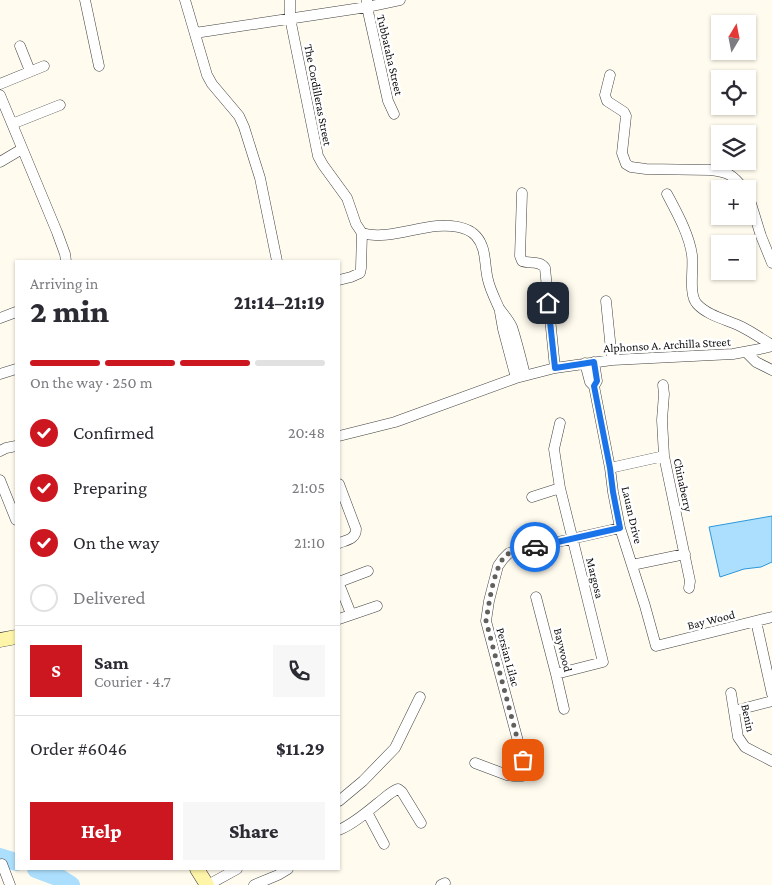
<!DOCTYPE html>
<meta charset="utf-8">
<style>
body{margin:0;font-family:"Crimson Pro",serif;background:#f7f7f7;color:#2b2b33;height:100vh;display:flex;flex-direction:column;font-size:19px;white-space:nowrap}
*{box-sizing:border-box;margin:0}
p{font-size:16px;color:#7c7c81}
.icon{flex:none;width:28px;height:28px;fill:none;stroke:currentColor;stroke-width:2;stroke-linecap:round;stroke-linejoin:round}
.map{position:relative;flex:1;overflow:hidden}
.sheet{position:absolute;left:15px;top:260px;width:325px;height:610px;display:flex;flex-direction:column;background:#fff;border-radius:0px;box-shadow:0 1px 4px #0004}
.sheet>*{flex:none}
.needle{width:32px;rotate:10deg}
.controls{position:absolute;left:711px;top:15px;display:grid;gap:10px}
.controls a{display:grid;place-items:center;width:45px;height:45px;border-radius:0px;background:#fff;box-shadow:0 1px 4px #0004;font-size:25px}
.pin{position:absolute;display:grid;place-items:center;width:42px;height:42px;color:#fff;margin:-21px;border-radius:10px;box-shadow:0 2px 8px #0006}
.courier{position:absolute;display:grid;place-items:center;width:50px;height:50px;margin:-25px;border:4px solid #1a73e8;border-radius:50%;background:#fff;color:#222;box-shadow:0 1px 6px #0007}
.headline em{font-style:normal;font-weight:800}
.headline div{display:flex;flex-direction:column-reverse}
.headline{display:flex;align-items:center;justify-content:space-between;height:85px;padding:0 15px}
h1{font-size:32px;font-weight:800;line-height:38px}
.bar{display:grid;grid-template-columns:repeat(4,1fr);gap:8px 5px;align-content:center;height:60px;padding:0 15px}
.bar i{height:6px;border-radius:4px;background:#e1e1e2}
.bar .active{background:#cc1620}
.bar p{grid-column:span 4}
.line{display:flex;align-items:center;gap:12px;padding:0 15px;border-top:1px solid #e1e1e2}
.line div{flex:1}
.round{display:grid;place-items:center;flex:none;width:52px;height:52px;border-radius:0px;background:#f7f7f7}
ol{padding:0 15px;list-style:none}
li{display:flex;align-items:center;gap:15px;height:55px}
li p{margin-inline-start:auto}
li .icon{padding:5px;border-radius:50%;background:#cc1620;color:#fff;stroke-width:4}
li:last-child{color:#7c7c81}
li i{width:28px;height:28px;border:2px solid #e1e1e2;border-radius:50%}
.action{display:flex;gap:10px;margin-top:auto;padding:10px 15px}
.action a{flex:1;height:58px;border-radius:0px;background:#cc1620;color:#fff;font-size:20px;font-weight:800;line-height:58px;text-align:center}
.action a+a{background:#f7f7f7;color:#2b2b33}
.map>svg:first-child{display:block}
.water{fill:#acdffd;stroke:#2b97dc}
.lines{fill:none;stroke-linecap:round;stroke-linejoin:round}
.river{stroke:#acdffd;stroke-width:18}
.minor-casing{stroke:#404040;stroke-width:11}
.secondary-casing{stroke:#2f2f2f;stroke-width:15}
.minor{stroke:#fff;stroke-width:10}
.secondary{stroke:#fff5a9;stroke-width:14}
.done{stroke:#62605c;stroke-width:5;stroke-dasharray:0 9}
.route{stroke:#1a73e8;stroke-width:6}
.labels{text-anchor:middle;stroke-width:5;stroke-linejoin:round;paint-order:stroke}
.street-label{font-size:12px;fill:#0d0d0d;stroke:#fff}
</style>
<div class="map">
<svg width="772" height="885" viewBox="0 0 772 885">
<rect width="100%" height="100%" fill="#fffbee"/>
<!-- water -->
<path class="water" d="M772,516V562L761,567L744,569L720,577L709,527Z"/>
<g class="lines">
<!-- river -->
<path class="river" d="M0,857L16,862
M36,869L60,878L71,885"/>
<!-- minor casing -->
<g class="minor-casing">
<path id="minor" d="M85,0L99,66
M185,0L207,75L212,84L239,116L244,127L260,178L277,261
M290,0V18L318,156L323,165L347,198L356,224L362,233L361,268L360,273L351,277L339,280
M367,0V7L388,101L394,114
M195,33L367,7L400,0
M20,46L30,71
M610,75L605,95L607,101L624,112L626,116L622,153L626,164L631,167L646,169L710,170C728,172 732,174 744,189
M0,84L44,66
M0,95L57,232L65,254L66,261
M12,124L60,105
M0,162L22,149
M522,193L520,256L522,261C530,264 540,260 545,268L555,368
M667,194C677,213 689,234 692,255C694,268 688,294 697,304C708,316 728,320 742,327C752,332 762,339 772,345
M748,194L761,236L772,263
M362,233C384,240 413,228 437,226C449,225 467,226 476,236C487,248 484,265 488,280C490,289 495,299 499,308C503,314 509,320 512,327C517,342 521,359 525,375
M606,301L612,360
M500,312L503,329L516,378
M0,318L16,312
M746,352L756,362L772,370
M585,363L590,382L594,386L610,468L613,492L620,528L645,606L656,646L772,617
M0,374L16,369
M663,385L664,394L662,420L664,456L690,581L689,588
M594,386L597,381L594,362
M339,436L395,422L516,378L555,368L612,360L733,354L760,349L772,346
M0,451L6,448L16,446
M610,468L664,456
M0,480L16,520
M339,484L356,529C356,539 347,540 339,543
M532,497L560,488
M632,565L685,554
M339,582L368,571
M339,584L351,614
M536,597L556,674L564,709
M339,619L377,606
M756,621L772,694
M556,674L603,662L560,488L554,449L560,423
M731,693L738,737L745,747L772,761
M734,711L772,701
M475,763L507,775L514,776H522L523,768V760L486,621L489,601L498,566L503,559L509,553L620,528
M339,801L363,781L395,748L420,697
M367,812L384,844
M339,830C353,824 366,813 378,803C385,798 390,792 398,789L402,792L421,823
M2,864L10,885
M208,885L237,869
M254,885L278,875L288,869
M441,885L445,883"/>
</g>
<!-- secondary casing -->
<g class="secondary-casing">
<path id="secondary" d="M0,640L16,637
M197,869L207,885"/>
</g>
<!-- minor -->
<use href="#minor" class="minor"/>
<!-- secondary -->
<use href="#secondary" class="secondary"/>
</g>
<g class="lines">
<!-- done -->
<path class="done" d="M523,760L486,621C489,605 494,562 508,554C515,549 527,549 535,547"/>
<!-- route -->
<path class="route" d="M535,547L620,528L613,492L610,468L594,386L597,381L594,362L555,368L548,303"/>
</g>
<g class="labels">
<!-- street labels -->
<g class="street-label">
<text transform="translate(390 55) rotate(77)" y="4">Tubbataha Street</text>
<text transform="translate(318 95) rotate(79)" y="4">The Cordilleras Street</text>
<text transform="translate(667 345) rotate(-3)" y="4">Alphonso A. Archilla Street</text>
<text transform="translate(683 485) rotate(78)" y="4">Chinaberry</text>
<text transform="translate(632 515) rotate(77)" y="4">Lauan Drive</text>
<text transform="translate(595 578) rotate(76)" y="4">Margosa</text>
<text transform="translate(711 620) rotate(-14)" y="4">Bay Wood</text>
<text transform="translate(563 650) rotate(76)" y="4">Baywood</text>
<text transform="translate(508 657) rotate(75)" y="4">Persian Lilac</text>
<text transform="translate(748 718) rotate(78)" y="4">Benin</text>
</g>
</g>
</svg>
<div class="controls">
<a><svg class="needle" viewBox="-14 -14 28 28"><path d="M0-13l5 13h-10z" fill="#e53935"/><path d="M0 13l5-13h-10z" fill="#7c7c81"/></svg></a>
<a><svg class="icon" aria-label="locate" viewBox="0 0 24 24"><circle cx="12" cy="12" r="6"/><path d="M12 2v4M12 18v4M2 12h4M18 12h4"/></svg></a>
<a><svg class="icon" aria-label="layers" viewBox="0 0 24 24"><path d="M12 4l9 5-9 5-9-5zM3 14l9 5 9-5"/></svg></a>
<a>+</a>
<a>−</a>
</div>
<div class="pin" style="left:523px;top:760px;background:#ea580c"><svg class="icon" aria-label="bag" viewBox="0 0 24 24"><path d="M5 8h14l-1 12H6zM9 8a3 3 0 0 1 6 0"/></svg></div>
<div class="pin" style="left:548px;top:303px;background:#1f2937"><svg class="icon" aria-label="home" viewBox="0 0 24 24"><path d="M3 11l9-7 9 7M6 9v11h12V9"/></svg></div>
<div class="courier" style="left:535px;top:547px"><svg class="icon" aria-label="car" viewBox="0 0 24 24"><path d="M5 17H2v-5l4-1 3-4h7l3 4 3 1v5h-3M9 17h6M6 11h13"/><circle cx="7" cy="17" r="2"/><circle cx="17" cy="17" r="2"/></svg></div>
<section class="sheet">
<div class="headline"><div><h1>2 min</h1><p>Arriving in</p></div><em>21:14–21:19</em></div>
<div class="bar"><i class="active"></i><i class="active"></i><i class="active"></i><i></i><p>On the way · 250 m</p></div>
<ol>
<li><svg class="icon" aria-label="check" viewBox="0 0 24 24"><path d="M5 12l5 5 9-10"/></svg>Confirmed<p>20:48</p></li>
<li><svg class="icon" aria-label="check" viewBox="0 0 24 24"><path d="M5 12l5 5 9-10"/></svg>Preparing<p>21:05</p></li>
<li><svg class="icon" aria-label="check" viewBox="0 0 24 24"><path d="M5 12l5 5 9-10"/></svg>On the way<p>21:10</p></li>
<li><i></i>Delivered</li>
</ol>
<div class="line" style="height:90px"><b class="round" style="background:#cc1620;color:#fff">S</b><div><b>Sam</b><p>Courier · 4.7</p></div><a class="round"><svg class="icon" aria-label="phone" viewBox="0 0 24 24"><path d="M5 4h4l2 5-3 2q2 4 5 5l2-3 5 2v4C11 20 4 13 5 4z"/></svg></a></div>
<div class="line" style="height:65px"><div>Order #6046</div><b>$11.29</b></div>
<div class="action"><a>Help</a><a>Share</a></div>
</section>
</div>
